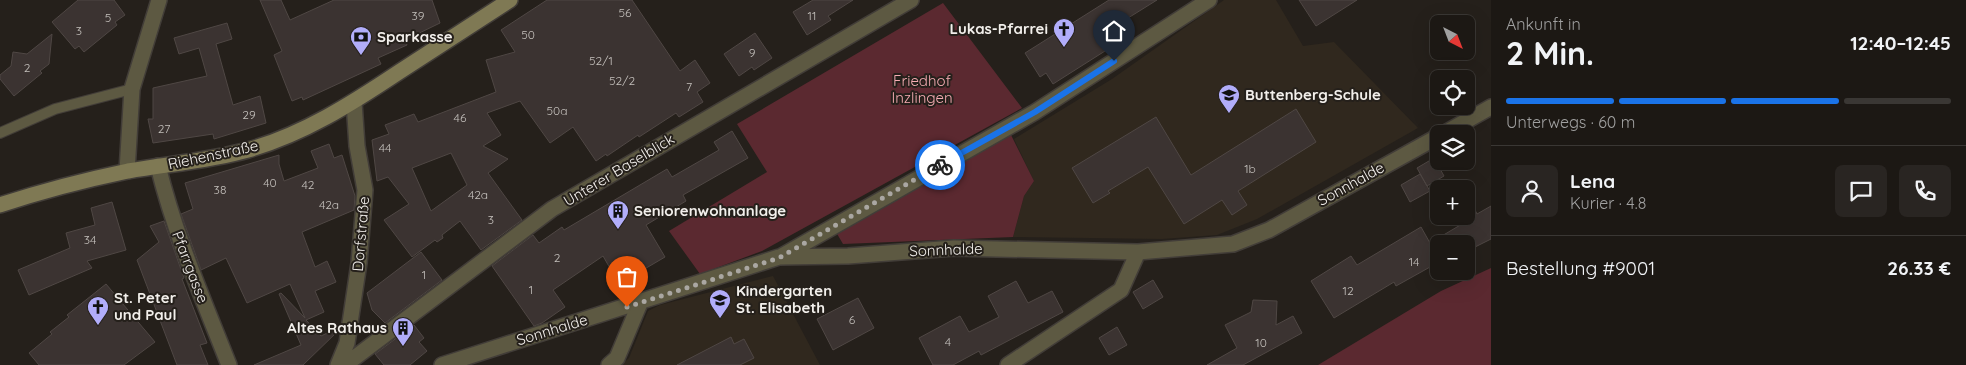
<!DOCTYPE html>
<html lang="de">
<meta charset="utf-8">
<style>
body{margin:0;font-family:Quicksand,sans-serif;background:#292522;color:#f1f3f6;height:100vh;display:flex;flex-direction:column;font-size:19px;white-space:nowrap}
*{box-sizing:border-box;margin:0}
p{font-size:16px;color:#a0a0a0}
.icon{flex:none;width:28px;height:28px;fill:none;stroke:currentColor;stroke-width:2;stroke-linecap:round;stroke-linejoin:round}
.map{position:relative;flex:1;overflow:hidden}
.side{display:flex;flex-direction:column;background:#1c1814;width:475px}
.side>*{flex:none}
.needle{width:32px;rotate:138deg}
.tools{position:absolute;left:1430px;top:15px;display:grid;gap:10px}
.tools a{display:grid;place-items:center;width:45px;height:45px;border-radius:8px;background:#1c1814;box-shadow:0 5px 20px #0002,0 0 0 1px #3a3734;font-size:25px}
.pin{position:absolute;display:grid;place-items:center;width:42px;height:42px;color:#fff;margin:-51px -21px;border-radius:50% 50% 50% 0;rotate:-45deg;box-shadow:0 0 5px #0007}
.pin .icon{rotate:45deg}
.courier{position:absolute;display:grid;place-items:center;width:50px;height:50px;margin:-25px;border:4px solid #1a73e8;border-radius:50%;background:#fff;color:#222;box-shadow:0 1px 6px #0007}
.head em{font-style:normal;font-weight:700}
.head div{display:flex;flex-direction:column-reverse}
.head{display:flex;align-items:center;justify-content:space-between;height:85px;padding:0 15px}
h1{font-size:32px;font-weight:700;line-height:38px}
.bar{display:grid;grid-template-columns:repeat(4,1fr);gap:8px 5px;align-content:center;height:60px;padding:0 15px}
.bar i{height:6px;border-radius:4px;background:#3a3734}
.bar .selected{background:#1a73e8}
.bar p{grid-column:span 4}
.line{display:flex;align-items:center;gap:12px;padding:0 15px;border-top:1px solid #3a3734}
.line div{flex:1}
.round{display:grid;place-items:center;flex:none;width:52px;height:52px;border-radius:8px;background:#292522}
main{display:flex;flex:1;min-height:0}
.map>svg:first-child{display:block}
.built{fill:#30281e}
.green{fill:#5b2930}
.building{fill:#3b3331;stroke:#4f4744;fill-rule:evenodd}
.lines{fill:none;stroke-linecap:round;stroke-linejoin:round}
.lane-casing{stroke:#423d38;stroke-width:12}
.street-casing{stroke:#423d38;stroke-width:18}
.secondary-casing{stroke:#423d38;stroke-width:18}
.lane{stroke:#5d5942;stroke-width:10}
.street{stroke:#5d5942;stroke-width:15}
.secondary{stroke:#7f7954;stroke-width:15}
.done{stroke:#aaa7a2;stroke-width:5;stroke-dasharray:0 9}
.route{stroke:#1a73e8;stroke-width:6}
.labels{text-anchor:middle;stroke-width:4;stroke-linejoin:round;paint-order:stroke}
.number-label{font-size:12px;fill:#c4c0bc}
.poi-label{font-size:15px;font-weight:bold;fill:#f2efeb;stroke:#25201b;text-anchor:start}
.park-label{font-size:15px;fill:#f6acb3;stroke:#25201b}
.street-label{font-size:15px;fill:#f2efeb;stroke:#25201b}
</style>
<main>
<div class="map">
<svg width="1491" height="365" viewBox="0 0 1491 365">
<rect width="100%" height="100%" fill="#25201b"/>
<!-- built -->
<path class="built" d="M1224,0H1276L1303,46L1334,42L1418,128L1257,219L1217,235L1162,239L1013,237L1024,196L1034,181L1014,139L1112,79Z
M773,276L820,365H621L629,358L648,311L660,305Z"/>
<!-- green -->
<path class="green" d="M943,3L1022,108L762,251L700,274L669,231L767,172L737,124Z
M1010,133L1034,181L1024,196L1013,237L843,244L836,232Z
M1491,268V365H1318L1441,291Z"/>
<!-- building -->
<path class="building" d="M78,0H114L125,15L115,22L117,25L84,52L79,46L75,49L52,22Z
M260,0H281L290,20L334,0H432L440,23L405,40L407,45L378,58L381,64L303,100L302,97L292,101L274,55L282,51Z
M547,0H632L680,71L695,60L710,83L697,92L703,102L679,117L676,113L639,137L638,135L607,156L606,154L596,161L573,127L550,143L520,101L487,113L501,135L483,146L508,159L488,173L522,220L481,250L460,221L442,235L443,238L437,242L435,240L412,257L384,220L409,204L388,177L377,181L372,140L389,134L385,125L414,114L418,122L496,92L486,60L515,52L501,30ZM451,153L467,185L431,211L412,168Z
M813,0H853L828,16L831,20L807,35L793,12Z
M1109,0H1157L1096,38L1105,51L1053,84L1046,73L1040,77L1025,53Z
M1299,0H1357L1316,26Z
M227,23L232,39L216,44L233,105L260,96L266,123L214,139L213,134L153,143L148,119H153V88L207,76L199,48L179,54L174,38Z
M755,33L772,58L754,70L752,67L739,76L724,54Z
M52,34L49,64L40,71L42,73L14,96L0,79V75L11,66L13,52L27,54Z
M1296,109L1316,142L1238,191L1247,205L1232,215L1222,200L1184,224L1148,167L1108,191L1110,193L1093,203L1072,168L1156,117L1191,175Z
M732,131L748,158L683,195L686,201L646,225L665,257L619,284L603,256L553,290L565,307L542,323L534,326L492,266L533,235L539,243L562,227L564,230L667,169L672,177L719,150L714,142Z
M329,144L334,158L342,155L355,196L354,210L302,232L315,267L327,261L336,282L315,291L324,312L306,320L321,336L338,328L339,330L303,365H254L301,345L279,294L281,293L305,318L290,284L247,303L226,258L201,270L181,214L193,209L185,183L279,155V164L284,181L318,168L311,151Z
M1434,158L1444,176L1427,186L1417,168Z
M1420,174L1430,191L1410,202L1401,185Z
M112,202L126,250L87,261L92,268L29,295L18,270L70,248L66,233L95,225L91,208Z
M1491,206V239L1475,247L1473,244H1439V262L1396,286L1394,282L1334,318L1311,281L1351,256L1357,265L1421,227L1430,243L1462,224L1459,219L1475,210L1477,214Z
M164,221L184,278L182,279L207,343L200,345L208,365H177L137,260L159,242L150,226Z
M421,252L442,280L385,323L372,310L367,293Z
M1153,280L1163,297L1143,309L1133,292Z
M1016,281L1028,303L1052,291L1063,312L981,355L979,351L953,365H933L919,338L960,316L969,332L999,317L988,296Z
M106,284L155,342L124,365H39L29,353L52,334L50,332L69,317L67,315Z
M858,298L874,328L833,350L817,319Z
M1253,300L1277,301L1276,325L1293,316L1302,333L1243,365H1207L1237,348L1225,325L1251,312Z
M414,325L424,338L419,342L427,351L410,365H384L375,354Z
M1117,327L1127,345L1109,355L1099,338Z
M731,337L734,344L744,339L754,358L740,365H677Z"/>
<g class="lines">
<!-- lane casing -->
<g class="lane-casing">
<path id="lane" d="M0,133L55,109L132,89"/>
</g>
<!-- street casing -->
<g class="street-casing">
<path id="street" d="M1443,134L1491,107
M158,166C175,235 203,299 229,365
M127,171L132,89L159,0
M780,257L1035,112L1209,0
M338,365L347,343L359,263L365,190L357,146L354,102
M345,365L552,209L911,0
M442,365L779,257L848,256L954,248L1138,252L1233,244L1269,230L1439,136
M609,365L617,358L640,303
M1008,365L1121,290L1138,252"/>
</g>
<!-- secondary casing -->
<g class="secondary-casing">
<path id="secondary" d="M0,205C42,191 85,180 128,171C168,164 209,161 248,150C304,134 351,104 399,72C436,48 473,24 510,0"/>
</g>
<!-- lane -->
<use href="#lane" class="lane"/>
<!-- street -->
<use href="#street" class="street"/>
<!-- secondary -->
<use href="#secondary" class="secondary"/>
</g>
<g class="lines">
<!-- done -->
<path class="done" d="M627,307L779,258L940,165"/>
<!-- route -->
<path class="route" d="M940,165L1035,112L1114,61"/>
</g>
<!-- icons -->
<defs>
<g id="church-pin" transform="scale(1.125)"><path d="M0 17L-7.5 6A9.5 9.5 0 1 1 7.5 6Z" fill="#b1adfa" stroke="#25201b"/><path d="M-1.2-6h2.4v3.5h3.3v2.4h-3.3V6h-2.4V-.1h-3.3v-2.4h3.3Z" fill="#111"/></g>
<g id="bank-pin" transform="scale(1.125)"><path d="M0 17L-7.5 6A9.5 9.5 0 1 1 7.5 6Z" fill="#b1adfa" stroke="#25201b"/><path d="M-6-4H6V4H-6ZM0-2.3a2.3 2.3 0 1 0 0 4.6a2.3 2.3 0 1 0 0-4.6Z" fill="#111"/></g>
<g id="school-pin" transform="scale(1.125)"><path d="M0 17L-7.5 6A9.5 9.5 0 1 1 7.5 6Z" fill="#b1adfa" stroke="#25201b"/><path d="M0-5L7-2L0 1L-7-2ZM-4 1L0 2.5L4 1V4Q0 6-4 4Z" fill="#111"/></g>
<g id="building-pin" transform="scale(1.125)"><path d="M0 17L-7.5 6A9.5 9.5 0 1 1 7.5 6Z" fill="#b1adfa" stroke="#25201b"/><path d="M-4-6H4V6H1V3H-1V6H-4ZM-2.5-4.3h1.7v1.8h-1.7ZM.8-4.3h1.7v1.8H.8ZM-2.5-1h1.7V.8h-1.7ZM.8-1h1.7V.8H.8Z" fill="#111"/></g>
</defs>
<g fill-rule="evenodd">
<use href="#church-pin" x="1064" y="29"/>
<use href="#bank-pin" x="361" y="37"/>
<use href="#school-pin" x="1229" y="95"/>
<use href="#building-pin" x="618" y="211"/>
<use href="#school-pin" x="720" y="300"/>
<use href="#church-pin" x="98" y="307"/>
<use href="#building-pin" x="403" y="328"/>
</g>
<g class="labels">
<!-- number labels -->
<g class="number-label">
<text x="625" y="17">56</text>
<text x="418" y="20">39</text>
<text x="812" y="20">11</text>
<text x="108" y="22">5</text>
<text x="79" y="35">3</text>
<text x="528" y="39">50</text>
<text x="752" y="57">9</text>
<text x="601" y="65">52/1</text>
<text x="27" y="72">2</text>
<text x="622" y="85">52/2</text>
<text x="689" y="91">7</text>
<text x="557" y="115">50a</text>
<text x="249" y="119">29</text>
<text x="460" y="122">46</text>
<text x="164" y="133">27</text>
<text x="385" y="152">44</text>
<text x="1250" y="173">1b</text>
<text x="270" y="187">40</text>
<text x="308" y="189">42</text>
<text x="220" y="194">38</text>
<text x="478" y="199">42a</text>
<text x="329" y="209">42a</text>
<text x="491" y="224">3</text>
<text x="90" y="244">34</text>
<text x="557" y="262">2</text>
<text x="1414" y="266">14</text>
<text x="424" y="279">1</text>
<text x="531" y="294">1</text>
<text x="1348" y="295">12</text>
<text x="852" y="324">6</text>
<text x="948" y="346">4</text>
<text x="1261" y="347">10</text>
</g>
<!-- poi labels -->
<g class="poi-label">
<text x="1048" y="34" text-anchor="end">Lukas-Pfarrei</text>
<text x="377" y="42">Sparkasse</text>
<text x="1245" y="100">Buttenberg-Schule</text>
<text x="634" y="216">Seniorenwohnanlage</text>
<text x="736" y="296">Kindergarten<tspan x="736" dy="17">St. Elisabeth</tspan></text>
<text x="114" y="303">St. Peter<tspan x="114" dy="17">und Paul</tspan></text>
<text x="387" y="333" text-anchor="end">Altes Rathaus</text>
</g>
<!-- park labels -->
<g class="park-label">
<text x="922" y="86">Friedhof<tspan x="922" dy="17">Inzlingen</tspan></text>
</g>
<!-- street labels -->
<g class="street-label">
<text transform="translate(213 155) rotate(-12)" y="5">Riehenstraße</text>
<text transform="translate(619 170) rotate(-31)" y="5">Unterer Baselblick</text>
<text transform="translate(1351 184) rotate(-29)" y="5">Sonnhalde</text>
<text transform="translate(361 234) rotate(-85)" y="5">Dorfstraße</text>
<text transform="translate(946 250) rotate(-2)" y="5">Sonnhalde</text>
<text transform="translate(190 267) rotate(69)" y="5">Pfarrgasse</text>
<text transform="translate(552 330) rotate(-17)" y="5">Sonnhalde</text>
</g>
</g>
</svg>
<div class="tools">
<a><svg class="needle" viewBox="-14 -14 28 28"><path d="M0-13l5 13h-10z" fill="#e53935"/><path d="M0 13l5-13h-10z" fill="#a0a0a0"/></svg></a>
<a><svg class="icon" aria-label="locate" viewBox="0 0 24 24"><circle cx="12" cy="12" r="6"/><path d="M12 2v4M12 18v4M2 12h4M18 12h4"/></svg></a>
<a><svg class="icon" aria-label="layers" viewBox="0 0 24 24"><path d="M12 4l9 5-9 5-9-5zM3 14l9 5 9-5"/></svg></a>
<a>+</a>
<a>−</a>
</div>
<div class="pin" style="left:627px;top:307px;background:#ea580c"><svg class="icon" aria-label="bag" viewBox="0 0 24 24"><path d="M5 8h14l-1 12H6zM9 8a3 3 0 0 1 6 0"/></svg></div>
<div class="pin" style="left:1114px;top:61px;background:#1f2937"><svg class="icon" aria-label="home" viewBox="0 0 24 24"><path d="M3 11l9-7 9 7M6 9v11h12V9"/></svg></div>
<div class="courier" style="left:940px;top:165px"><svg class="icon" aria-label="bike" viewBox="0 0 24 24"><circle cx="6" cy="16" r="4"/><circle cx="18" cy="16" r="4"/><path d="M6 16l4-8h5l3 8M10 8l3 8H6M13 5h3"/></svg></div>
</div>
<section class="side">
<div class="head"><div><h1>2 Min.</h1><p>Ankunft in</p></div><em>12:40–12:45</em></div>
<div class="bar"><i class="selected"></i><i class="selected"></i><i class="selected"></i><i></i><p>Unterwegs · 60 m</p></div>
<div class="line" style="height:90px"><a class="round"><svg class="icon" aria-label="person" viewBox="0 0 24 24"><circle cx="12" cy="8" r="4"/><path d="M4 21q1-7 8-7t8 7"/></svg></a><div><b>Lena</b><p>Kurier · 4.8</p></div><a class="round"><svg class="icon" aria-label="chat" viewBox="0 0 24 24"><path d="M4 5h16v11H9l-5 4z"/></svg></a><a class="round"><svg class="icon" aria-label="phone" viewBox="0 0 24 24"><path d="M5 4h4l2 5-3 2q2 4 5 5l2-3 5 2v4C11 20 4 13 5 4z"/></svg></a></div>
<div class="line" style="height:65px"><div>Bestellung #9001</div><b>26.33 €</b></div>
</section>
</main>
